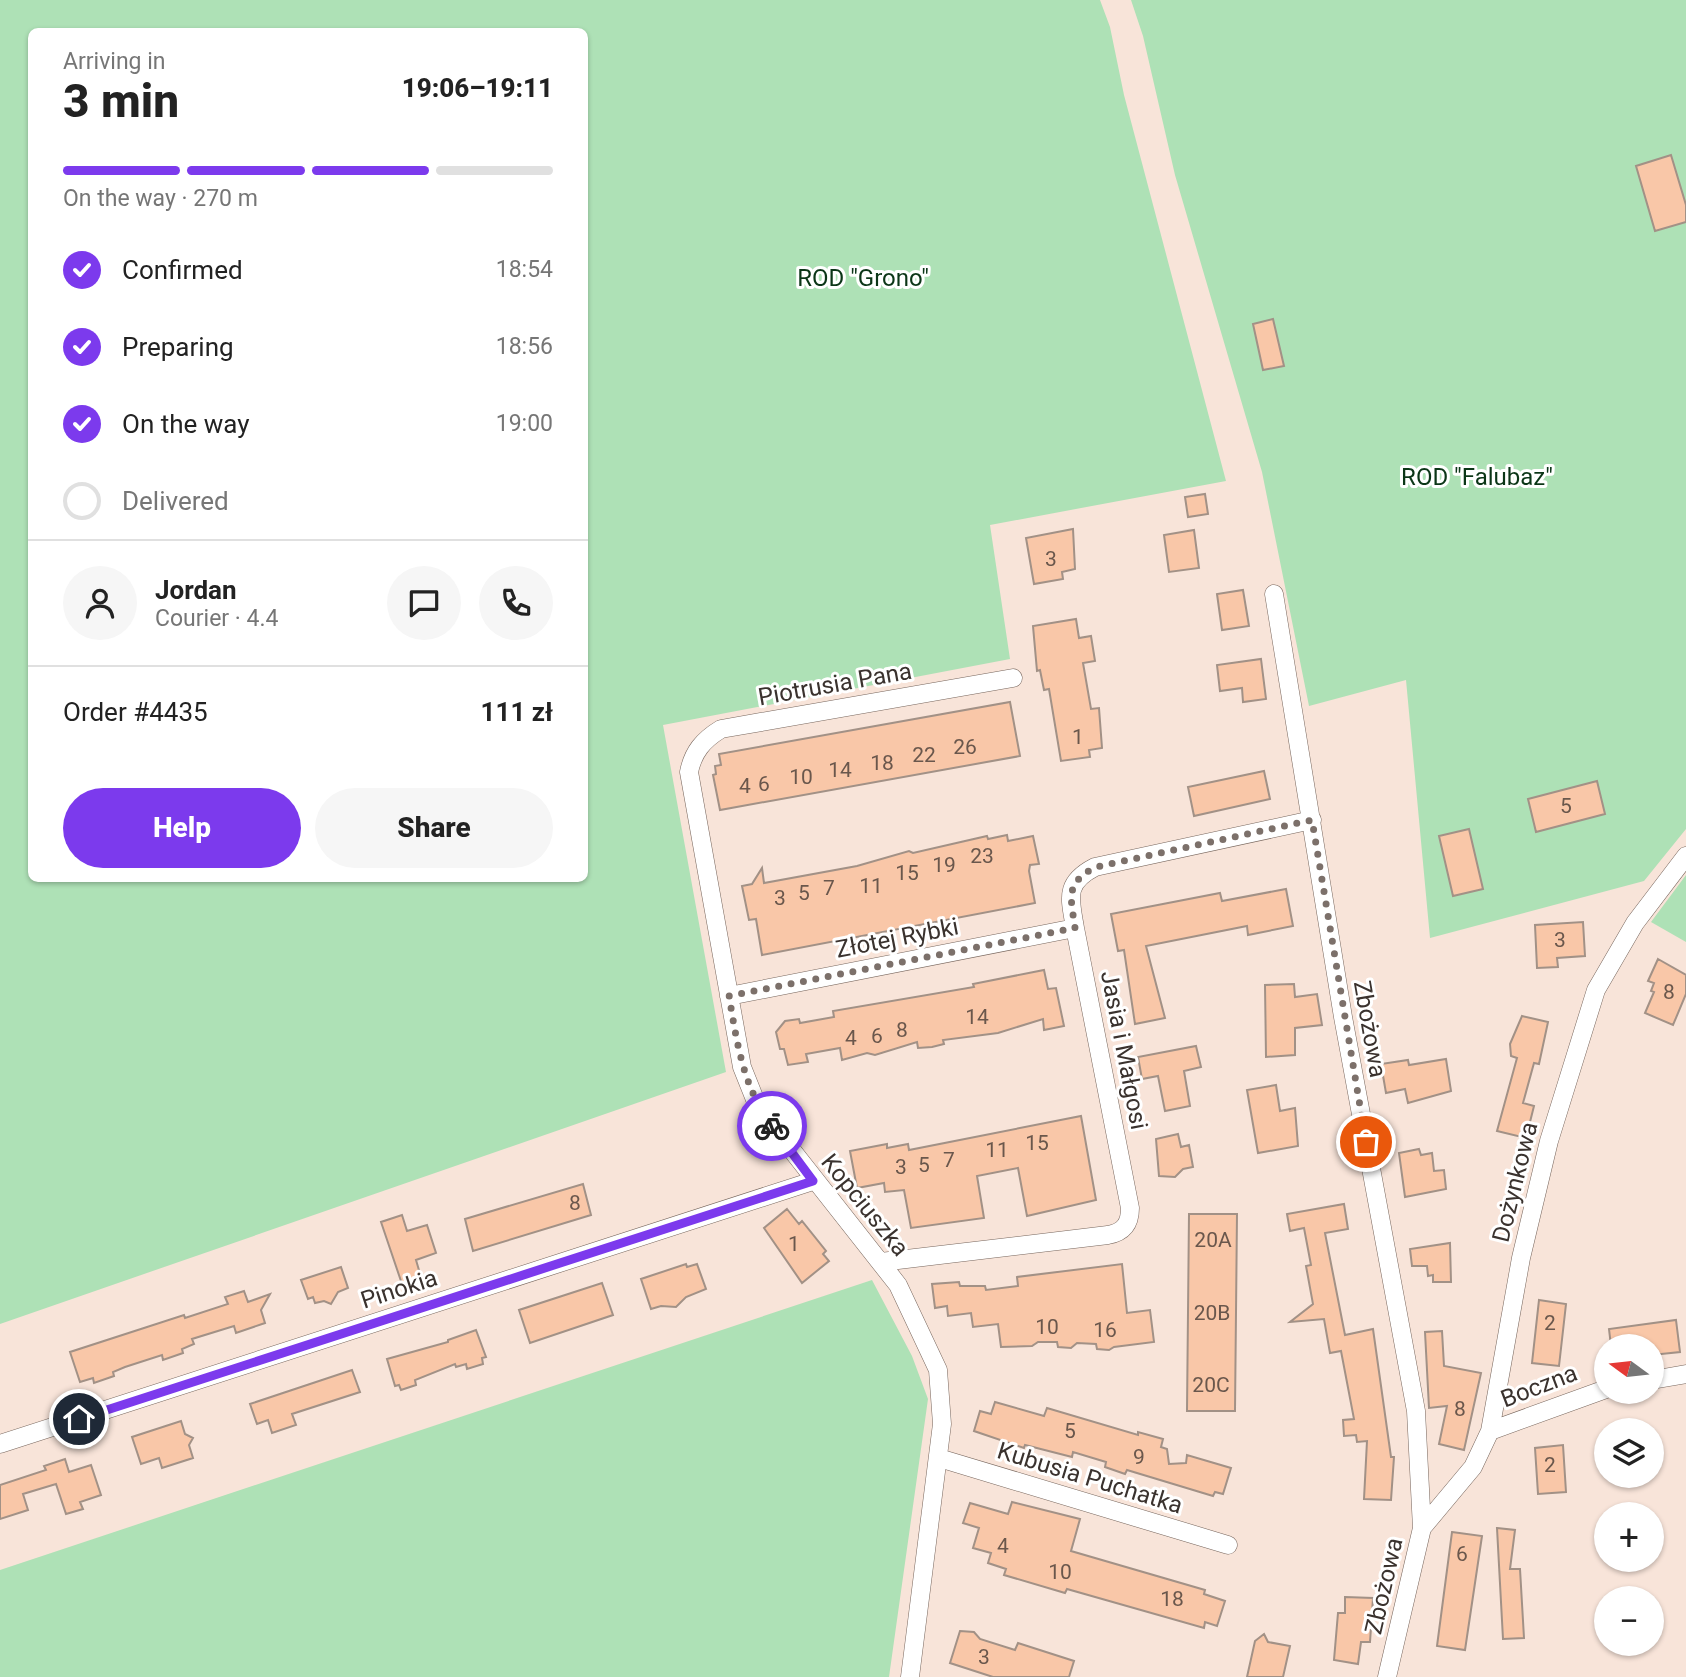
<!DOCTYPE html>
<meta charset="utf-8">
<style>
body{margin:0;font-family:Roboto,sans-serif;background:#f6f6f6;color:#222;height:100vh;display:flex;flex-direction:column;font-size:26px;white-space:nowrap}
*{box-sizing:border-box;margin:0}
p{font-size:23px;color:#767676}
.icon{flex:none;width:38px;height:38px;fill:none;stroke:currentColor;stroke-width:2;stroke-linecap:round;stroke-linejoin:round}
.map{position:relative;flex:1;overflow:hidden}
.sheet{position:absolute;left:28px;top:28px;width:560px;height:854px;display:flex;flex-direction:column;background:#fff;border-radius:10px;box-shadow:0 2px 5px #0004}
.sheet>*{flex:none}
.needle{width:46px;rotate:285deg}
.controls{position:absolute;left:1594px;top:1334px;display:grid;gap:14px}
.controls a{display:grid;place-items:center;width:70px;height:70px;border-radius:50%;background:#fff;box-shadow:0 2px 5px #0004;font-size:35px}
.pin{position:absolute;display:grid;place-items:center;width:60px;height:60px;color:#fff;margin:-30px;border:4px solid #fff;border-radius:50%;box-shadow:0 2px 7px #0007}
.courier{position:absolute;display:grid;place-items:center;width:70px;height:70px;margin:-35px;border:5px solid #7c3aed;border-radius:50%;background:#fff;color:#222;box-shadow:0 2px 9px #0007}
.head em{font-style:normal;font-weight:800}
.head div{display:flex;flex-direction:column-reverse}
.head{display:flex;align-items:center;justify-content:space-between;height:119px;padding:0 35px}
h1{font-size:46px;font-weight:800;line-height:52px}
.bar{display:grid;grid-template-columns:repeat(4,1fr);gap:10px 7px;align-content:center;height:84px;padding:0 35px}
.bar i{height:9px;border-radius:5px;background:#e0e0e0}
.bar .active{background:#7c3aed}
.bar p{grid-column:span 4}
.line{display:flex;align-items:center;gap:18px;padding:0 35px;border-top:2px solid #e0e0e0}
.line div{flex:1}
.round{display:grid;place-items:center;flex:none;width:74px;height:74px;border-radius:37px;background:#f6f6f6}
ol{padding:0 35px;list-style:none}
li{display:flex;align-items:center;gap:21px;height:77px}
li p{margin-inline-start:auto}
li .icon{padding:7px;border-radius:50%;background:#7c3aed;color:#fff;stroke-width:4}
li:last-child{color:#767676}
li i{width:38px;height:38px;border:4px solid #e0e0e0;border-radius:50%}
.action{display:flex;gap:14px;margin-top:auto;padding:14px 35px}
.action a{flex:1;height:80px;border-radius:42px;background:#7c3aed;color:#fff;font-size:28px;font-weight:800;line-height:80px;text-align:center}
.action a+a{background:#f6f6f6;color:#222}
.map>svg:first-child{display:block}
.green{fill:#aee1b6;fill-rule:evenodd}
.building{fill:#f9c7a8;stroke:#a29186;stroke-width:2}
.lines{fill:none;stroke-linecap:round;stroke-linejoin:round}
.street-casing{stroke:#77665d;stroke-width:19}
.street{stroke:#fff;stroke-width:18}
.done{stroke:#7c706a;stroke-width:7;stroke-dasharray:0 12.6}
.route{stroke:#7c3aed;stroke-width:9}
.labels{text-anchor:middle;stroke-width:6;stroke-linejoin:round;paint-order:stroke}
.number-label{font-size:21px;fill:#6a574c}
.park-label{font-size:24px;fill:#0b3617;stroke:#fff}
.street-label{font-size:24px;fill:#3a322e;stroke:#fff}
</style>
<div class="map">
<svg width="1686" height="1677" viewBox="0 0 1686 1677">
<rect width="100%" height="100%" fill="#f8e4d9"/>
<!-- green -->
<path class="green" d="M0,0H1100L1110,27L1124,95L1226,481L990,525L1010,659L663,725L726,1072L0,1324ZM32,32H584V878H32Z
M1131,0H1686V829L1644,881L1430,938L1406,680L1309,706L1262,472L1175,175L1143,36Z
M1686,875V942L1651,922Z
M872,1280L912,1356L928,1399L889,1677H0V1570Z"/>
<!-- building -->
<path class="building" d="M1671,155L1686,205V222L1655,231L1636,166Z
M1273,319L1284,366L1263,370L1253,324Z
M1205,494L1208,514L1188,517L1185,497Z
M1073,529L1075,569L1062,572L1063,579L1034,584L1026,538Z
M1194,530L1199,568L1169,572L1164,535Z
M1243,590L1249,626L1222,630L1217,594Z
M1076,619L1079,638L1091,636L1095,661L1083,663L1091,709L1099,708L1102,748L1089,750L1090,757L1061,761L1049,689L1044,690L1040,670L1037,671L1033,626Z
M1261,659L1266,699L1243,702L1242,688L1220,691L1217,665Z
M1010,702L1020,756L720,810L713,775L716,774L715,766L721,765L719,754Z
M1264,771L1270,799L1194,816L1188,787Z
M1597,781L1605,814L1536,832L1528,799Z
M1469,829L1483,889L1453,896L1439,836Z
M1007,835L1008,841L1033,836L1039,864L1030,865L1029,871L1035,903L762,955L756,919L749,920L742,886L752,884L762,868L764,883L857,866L909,851L913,853L987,836L988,839Z
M1286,889L1293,926L1248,935L1247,926L1146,946L1165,1018L1135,1024L1124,950L1118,951L1111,914L1220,893L1222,901Z
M1583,922L1585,956L1557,958L1558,967L1537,968L1535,925Z
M1658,959L1686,975V994L1673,1025L1645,1013L1654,992L1651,991L1654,983L1648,981Z
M1044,970L1048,989L1056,988L1064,1026L1044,1030L1043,1019L998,1033L943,1040L944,1044L932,1047L918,1048L917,1042L875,1055L867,1053L842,1060L840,1048L806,1054L808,1062L788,1065L784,1049H780L776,1032L785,1021L799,1019L800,1023L834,1017L833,1011L974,987L973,984Z
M1294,984L1295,997L1317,994L1322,1025L1295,1028V1055L1266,1057L1265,985Z
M1522,1016L1548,1022L1539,1064L1534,1063L1523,1103L1534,1106L1526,1138L1497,1131L1517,1058L1511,1056L1510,1044Z
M1196,1046L1201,1067L1184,1071L1190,1106L1165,1111L1158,1076L1142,1079L1138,1057Z
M1446,1059L1451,1091L1408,1103L1405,1089L1386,1093L1381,1064L1408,1060L1409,1065Z
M1276,1085L1280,1111L1295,1108L1298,1146L1258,1153L1247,1090Z
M1081,1116L1096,1200L1027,1216L1018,1168L977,1176L984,1218L911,1228L904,1190L885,1192L884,1183L857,1188L850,1151L887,1144V1148L908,1144L909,1150Z
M1178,1134L1181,1147L1189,1145L1193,1167L1183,1169L1175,1177L1159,1176L1156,1139Z
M1419,1149L1421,1155L1432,1153L1434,1171L1444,1170L1446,1189L1405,1197L1399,1153Z
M583,1184L591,1215L473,1251L465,1219Z
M1344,1204L1348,1229L1325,1233L1345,1335L1373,1329L1391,1457H1394L1391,1500L1364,1499L1367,1441L1357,1442L1356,1435L1344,1436L1343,1420L1354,1419L1341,1351L1330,1353L1324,1319L1290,1322L1313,1304L1306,1266L1311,1265L1304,1228L1290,1231L1287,1214Z
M787,1209L799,1224L802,1221L826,1251L823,1254L829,1261L802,1283L764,1228Z
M1189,1214H1237L1235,1411H1187Z
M402,1215L407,1231L427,1225L436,1253L416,1260L421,1277L402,1284L381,1222Z
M1450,1243L1451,1282H1433V1275L1428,1276L1427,1266H1412L1410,1249Z
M686,1264L687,1267L697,1264L706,1289L686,1297L676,1307L661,1306L651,1309L641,1279Z
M1122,1264L1127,1313L1150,1310L1154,1342L1114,1347L1109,1350L1097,1349L1096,1344L1077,1343L1071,1348L1058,1347L1057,1342H1038L1032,1346L1001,1347L998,1324L973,1327L971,1313L948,1316L947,1306L935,1308L932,1284L959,1282L960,1286H985L986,1290L1018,1286L1017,1277Z
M341,1267L348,1288L338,1292L331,1304L324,1301L315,1303L313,1297L308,1299L301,1280Z
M602,1283L613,1315L530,1343L519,1310Z
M244,1291L248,1302L270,1294L261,1310L265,1323L236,1333L234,1326L192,1339L194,1344L182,1349L183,1353L163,1360L162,1355L125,1367L113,1372L114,1376L94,1383L93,1378L80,1382L70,1352L184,1315L185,1318L228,1304L225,1297Z
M1539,1300L1566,1304L1559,1366L1532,1363Z
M1676,1320L1680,1352L1652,1355V1346H1611L1609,1329Z
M476,1330L486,1357L482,1358L483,1364L467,1369L466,1364L456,1367L455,1364L415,1380L416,1385L401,1390L399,1385L395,1386L387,1359L448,1342V1340Z
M1442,1331L1444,1366L1481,1373L1464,1450L1439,1444L1447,1406L1429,1408L1425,1332Z
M352,1370L360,1392L292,1414L296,1425L272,1433L268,1420L257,1424L250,1404Z
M995,1402L1044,1416L1047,1408L1138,1435V1432L1163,1439L1161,1447L1167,1449L1169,1464L1186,1463L1187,1455L1231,1468L1223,1494L1215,1492L1213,1496L1127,1470L1125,1474L1105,1467L1106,1462L1073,1452L1072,1457L1025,1445L1024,1448L974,1431L980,1411L991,1414Z
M181,1421L185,1434L193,1438L189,1445L193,1458L162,1468L159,1458L141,1464L132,1437Z
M1563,1445L1566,1492L1538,1494L1535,1448Z
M65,1459L69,1472L91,1465L101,1495L80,1502L83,1509L66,1514L56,1484L23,1494L28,1510L0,1519V1485L46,1470L44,1466Z
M1012,1502L1080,1519L1071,1551L1205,1590L1204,1594L1225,1601L1217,1626L1205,1622L1204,1628L1067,1589L1065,1593L1004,1575L1006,1569L988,1563L991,1553L973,1548L979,1528L963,1523L970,1503L1008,1514Z
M1497,1528L1515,1530L1510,1569H1520L1524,1638L1503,1639Z
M1452,1532L1482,1536L1465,1650L1437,1646Z
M1345,1597L1373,1598L1370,1642H1361L1358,1664L1334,1660L1338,1613H1345Z
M960,1631L974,1632L980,1639L1015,1650L1018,1643L1074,1661L1069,1677H993L950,1663Z
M1264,1634L1268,1642L1290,1646L1283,1677H1247L1255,1641Z"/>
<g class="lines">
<!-- street casing -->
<g class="street-casing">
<path id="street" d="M1274,594L1343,1017L1416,1411L1422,1528L1387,1677
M729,996L1075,928
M881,1262L1108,1235C1124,1232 1130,1224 1130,1208L1075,928C1070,898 1064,883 1095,867L1312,820
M1652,1380L1686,1374
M1490,1431L1606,1389
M0,1444L813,1181
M939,1458L1228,1545
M1422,1528L1473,1467L1490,1431L1521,1258L1549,1141L1596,990L1635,923L1686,856
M910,1677L942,1424L938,1370L898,1285L758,1107L742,1067L689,772C693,752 703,740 721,729L1013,678"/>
</g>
<!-- street -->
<use href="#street" class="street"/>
</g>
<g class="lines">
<!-- done -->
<path class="done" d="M772,1126C743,1087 737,1043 729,996L1075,928C1071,898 1064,883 1096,867L1312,820L1366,1142"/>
<!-- route -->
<path class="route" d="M79,1419L813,1181L772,1126"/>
</g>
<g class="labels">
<!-- number labels -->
<g class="number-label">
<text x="1051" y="566">3</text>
<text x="1078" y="744">1</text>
<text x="965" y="754">26</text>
<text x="924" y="762">22</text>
<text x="882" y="770">18</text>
<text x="840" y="777">14</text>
<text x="801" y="784">10</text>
<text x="764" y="791">6</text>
<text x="745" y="793">4</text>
<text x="1566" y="813">5</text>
<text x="982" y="863">23</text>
<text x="944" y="872">19</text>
<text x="907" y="880">15</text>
<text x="871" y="893">11</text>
<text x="829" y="895">7</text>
<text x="804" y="900">5</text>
<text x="780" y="905">3</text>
<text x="1560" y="947">3</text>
<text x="1669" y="999">8</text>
<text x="977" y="1024">14</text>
<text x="902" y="1037">8</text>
<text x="877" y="1043">6</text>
<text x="851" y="1045">4</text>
<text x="1037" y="1150">15</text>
<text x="997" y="1157">11</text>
<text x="949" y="1167">7</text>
<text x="924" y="1172">5</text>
<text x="901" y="1174">3</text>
<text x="575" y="1210">8</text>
<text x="1213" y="1247">20A</text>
<text x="794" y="1251">1</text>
<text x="1212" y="1320">20B</text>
<text x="1550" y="1330">2</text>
<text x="1047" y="1334">10</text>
<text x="1105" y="1337">16</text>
<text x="1211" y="1392">20C</text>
<text x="1460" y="1416">8</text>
<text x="1070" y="1438">5</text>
<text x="1139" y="1464">9</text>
<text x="1550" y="1472">2</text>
<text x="1003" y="1553">4</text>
<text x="1462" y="1561">6</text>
<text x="1060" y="1579">10</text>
<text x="1172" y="1606">18</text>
<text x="984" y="1664">3</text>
</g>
<!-- park labels -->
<g class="park-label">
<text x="863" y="286">ROD "Grono"</text>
<text x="1477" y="485">ROD "Falubaz"</text>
</g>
<!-- street labels -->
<g class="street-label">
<text transform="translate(835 684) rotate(-10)" y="8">Piotrusia Pana</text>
<text transform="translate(897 938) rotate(-11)" y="8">Złotej Rybki</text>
<text transform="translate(1370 1029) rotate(80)" y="8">Zbożowa</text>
<text transform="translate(1124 1050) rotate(79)" y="8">Jasia i Małgosi</text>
<text transform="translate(1515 1182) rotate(-76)" y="8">Dożynkowa</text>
<text transform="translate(865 1205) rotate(51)" y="8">Kopciuszka</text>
<text transform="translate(399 1289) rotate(-18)" y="8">Pinokia</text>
<text transform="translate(1539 1386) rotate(-21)" y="8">Boczna</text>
<text transform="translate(1090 1478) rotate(17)" y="8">Kubusia Puchatka</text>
<text transform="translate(1384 1586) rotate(-77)" y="8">Zbożowa</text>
</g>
</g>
</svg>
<div class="controls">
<a><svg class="needle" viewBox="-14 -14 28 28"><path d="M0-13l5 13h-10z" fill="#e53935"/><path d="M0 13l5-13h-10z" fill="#767676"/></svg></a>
<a><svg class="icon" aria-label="layers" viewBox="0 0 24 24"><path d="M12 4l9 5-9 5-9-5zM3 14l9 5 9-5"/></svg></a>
<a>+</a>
<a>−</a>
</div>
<div class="pin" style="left:1366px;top:1142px;background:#ea580c"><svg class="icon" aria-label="bag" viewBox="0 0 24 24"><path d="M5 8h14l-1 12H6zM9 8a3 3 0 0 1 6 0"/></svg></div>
<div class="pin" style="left:79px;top:1419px;background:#1f2937"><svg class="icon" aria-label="home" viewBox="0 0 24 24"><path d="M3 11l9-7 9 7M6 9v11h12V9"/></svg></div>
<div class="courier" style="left:772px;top:1126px"><svg class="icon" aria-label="bike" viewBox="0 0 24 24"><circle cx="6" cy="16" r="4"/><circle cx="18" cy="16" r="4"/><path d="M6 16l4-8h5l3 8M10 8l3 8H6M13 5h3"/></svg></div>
<section class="sheet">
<div class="head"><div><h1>3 min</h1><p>Arriving in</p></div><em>19:06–19:11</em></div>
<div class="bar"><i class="active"></i><i class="active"></i><i class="active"></i><i></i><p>On the way · 270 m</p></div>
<ol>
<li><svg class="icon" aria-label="check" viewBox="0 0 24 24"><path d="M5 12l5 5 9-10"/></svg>Confirmed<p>18:54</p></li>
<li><svg class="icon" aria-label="check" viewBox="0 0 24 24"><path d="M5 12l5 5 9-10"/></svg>Preparing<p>18:56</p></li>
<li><svg class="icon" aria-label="check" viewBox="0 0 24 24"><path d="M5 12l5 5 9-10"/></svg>On the way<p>19:00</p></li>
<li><i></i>Delivered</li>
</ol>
<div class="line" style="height:126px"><a class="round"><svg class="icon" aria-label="person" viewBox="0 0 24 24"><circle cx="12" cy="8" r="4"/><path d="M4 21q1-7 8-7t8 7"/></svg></a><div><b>Jordan</b><p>Courier · 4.4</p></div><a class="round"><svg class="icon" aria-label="chat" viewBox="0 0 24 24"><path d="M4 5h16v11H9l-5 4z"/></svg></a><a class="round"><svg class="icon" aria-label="phone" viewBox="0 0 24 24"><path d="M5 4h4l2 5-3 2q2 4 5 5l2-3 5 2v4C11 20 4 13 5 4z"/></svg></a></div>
<div class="line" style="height:91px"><div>Order #4435</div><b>111 zł</b></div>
<div class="action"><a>Help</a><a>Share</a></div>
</section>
</div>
